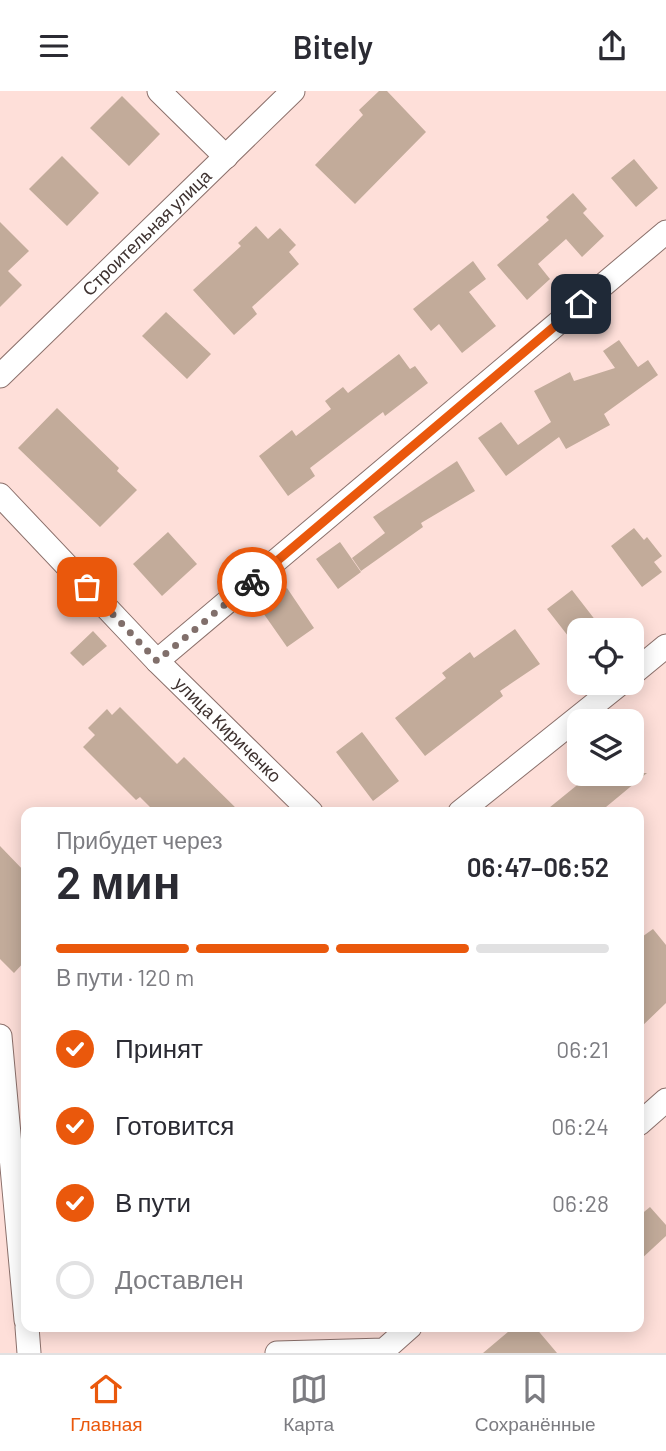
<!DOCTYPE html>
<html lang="ru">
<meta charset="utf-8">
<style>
body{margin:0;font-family:Barlow,sans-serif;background:#f2f2f3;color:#2b2b33;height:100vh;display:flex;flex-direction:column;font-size:26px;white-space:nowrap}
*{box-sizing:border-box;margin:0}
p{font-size:23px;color:#7c7c81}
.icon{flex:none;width:38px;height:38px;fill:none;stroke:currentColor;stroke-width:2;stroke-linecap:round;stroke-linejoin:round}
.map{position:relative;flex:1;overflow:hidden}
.panel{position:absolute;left:21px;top:716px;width:623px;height:525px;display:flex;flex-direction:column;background:#fff;border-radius:14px;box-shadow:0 4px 18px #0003}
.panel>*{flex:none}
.fabs{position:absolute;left:567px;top:527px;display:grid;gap:14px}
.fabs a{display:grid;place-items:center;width:77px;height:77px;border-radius:14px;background:#fff;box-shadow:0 4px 18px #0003;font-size:35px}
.pin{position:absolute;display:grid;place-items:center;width:60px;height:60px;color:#fff;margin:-30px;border-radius:14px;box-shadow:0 4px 10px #0006}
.courier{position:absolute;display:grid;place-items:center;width:70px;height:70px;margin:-35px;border:5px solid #ea580c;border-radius:50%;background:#fff;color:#222;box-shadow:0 2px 9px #0007}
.overview em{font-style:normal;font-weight:600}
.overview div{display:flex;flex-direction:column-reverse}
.overview{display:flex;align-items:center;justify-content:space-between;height:119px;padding:0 35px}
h1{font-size:46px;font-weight:600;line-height:52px}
.bar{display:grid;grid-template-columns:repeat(4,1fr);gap:10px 7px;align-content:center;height:84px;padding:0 35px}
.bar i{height:9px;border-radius:5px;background:#e1e1e2}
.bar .selected{background:#ea580c}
.bar p{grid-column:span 4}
ol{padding:0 35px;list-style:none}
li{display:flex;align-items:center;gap:21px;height:77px}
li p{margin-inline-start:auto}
li .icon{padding:7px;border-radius:50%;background:#ea580c;color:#fff;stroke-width:4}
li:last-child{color:#7c7c81}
li i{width:38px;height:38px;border:4px solid #e1e1e2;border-radius:50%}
header{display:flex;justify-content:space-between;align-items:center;height:91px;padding:0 35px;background:#fff;font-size:32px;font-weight:600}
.tab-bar{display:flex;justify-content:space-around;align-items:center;height:98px;border-top:2px solid #e1e1e2;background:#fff;font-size:19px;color:#7c7c81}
.tab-bar a{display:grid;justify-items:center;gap:4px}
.tab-bar .selected{color:#ea580c}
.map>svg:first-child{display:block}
.building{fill:#c2ab9a}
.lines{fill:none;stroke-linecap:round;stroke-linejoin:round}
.minor-casing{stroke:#8b706b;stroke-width:25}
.minor{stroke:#fff;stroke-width:23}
.done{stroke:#816f6b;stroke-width:7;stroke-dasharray:0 12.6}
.route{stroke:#ea580c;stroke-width:9}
.labels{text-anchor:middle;stroke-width:6;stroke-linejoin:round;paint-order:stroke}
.street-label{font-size:18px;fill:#3e3230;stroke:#fef1ef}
</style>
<header><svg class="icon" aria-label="menu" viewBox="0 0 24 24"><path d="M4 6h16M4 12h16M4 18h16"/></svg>Bitely<svg class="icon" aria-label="share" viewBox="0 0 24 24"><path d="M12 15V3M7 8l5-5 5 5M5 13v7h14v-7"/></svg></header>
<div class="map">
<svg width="666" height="1262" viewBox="0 0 666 1262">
<rect width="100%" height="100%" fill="#fedfd9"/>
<!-- building -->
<path class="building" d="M379,0H387L426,41L355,113L315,74L363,24L359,19Z
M122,5L160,43L129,75L90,37Z
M62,65L99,102L67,135L29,98Z
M634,68L658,97L636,116L611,87Z
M573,102L587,118L583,122L604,145L582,166L566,148L538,173L550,188L527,209L497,174L549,129L546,126Z
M0,131L29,160L8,180L22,194L0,216Z
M256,135L268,148L280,137L296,154L289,161L299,173L252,216L257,223L234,244L193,199L241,155L238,152Z
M473,170L486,188L469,201L496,235L462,262L439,233L431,240L413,218Z
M166,221L211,263L187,288L142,245Z
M619,249L638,276L648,269L658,284L604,323L610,334L566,358L559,346L506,385L478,347L501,331L518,354L551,331L534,300L570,281L574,290L615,277L603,260Z
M399,263L410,278L415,275L428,292L385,325L383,321L310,377L315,385L288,405L259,365L292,339L296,345L331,318L325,310L343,296L348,302Z
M57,317L119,377L117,380L137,399L100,436L18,357Z
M457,370L475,400L421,432L423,436L361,480L352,467L385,442L373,426Z
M634,437L644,449L647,446L662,465L654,471L662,481L642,496L611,455Z
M168,441L197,473L162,505L133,473Z
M340,451L361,481L338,498L316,468Z
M287,497L314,537L287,556L259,516Z
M572,499L603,539H579V559L547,518Z
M515,538L540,573L500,600L503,605L425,665L395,627L446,587L442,582L470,561L474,567Z
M93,540L107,555L83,575L70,562Z
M120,616L177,673L184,666L240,721H155L140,706L136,709L83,656L95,644L88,637L107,618L112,624Z
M362,641L399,690L373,710L336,661Z
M592,682H647L600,721H544Z
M0,755L26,782V869L14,882L0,868Z
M653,838L666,854V912L639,938V848Z
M650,1116L666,1134V1145L639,1170V1125Z
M514,1236H535L557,1262H483Z"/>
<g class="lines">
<!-- minor casing -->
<g class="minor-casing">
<g id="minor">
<path d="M159,0L226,66"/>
<path id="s1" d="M0,285L293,0"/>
<path id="s2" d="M0,404L157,570L311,721"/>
<path d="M157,570L666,141"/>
<path d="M632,583L666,555"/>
<path d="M460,721L621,592"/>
<path d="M0,945L26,1229"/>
<path d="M639,1033L666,1009"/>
<path d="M27,1236L29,1262"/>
<path d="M277,1262L384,1259L410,1236"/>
</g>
</g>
<!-- minor -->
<use href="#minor" class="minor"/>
</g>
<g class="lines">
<!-- done -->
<path class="done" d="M87,496L157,570L252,491"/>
<!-- route -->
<path class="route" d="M252,491L581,213"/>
</g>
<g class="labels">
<!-- street labels -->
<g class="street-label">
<text dy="6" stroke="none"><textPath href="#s1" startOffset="205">Строительная улица</textPath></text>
<text dy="6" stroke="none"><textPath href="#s2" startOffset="327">улица Кириченко</textPath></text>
</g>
</g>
</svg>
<div class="fabs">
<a><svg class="icon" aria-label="locate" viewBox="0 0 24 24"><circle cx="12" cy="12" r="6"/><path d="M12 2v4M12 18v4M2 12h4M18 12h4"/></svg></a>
<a><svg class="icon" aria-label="layers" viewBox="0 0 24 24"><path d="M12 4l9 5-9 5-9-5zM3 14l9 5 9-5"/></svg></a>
</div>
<div class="pin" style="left:87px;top:496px;background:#ea580c"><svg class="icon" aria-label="bag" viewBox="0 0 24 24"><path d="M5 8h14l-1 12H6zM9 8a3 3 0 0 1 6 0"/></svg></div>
<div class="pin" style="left:581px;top:213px;background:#1f2937"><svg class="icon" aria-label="home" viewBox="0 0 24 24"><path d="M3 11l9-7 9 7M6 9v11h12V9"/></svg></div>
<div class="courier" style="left:252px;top:491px"><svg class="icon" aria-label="bike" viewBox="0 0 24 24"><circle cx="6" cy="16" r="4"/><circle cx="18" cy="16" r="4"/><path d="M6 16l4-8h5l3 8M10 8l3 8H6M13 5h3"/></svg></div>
<section class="panel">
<div class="overview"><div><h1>2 мин</h1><p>Прибудет через</p></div><em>06:47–06:52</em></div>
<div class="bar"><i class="selected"></i><i class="selected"></i><i class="selected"></i><i></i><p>В пути · 120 m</p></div>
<ol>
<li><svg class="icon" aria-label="check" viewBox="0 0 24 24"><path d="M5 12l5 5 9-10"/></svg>Принят<p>06:21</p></li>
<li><svg class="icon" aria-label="check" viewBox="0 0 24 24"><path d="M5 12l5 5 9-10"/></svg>Готовится<p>06:24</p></li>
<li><svg class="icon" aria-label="check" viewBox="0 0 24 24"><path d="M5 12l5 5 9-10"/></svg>В пути<p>06:28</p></li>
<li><i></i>Доставлен</li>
</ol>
</section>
</div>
<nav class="tab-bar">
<a class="selected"><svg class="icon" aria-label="home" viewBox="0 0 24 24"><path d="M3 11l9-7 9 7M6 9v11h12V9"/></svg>Главная</a>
<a><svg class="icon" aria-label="map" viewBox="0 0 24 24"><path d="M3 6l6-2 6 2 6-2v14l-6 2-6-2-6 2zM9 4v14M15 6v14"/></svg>Карта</a>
<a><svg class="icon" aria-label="saved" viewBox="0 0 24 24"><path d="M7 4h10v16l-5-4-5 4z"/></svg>Сохранённые</a>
</nav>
